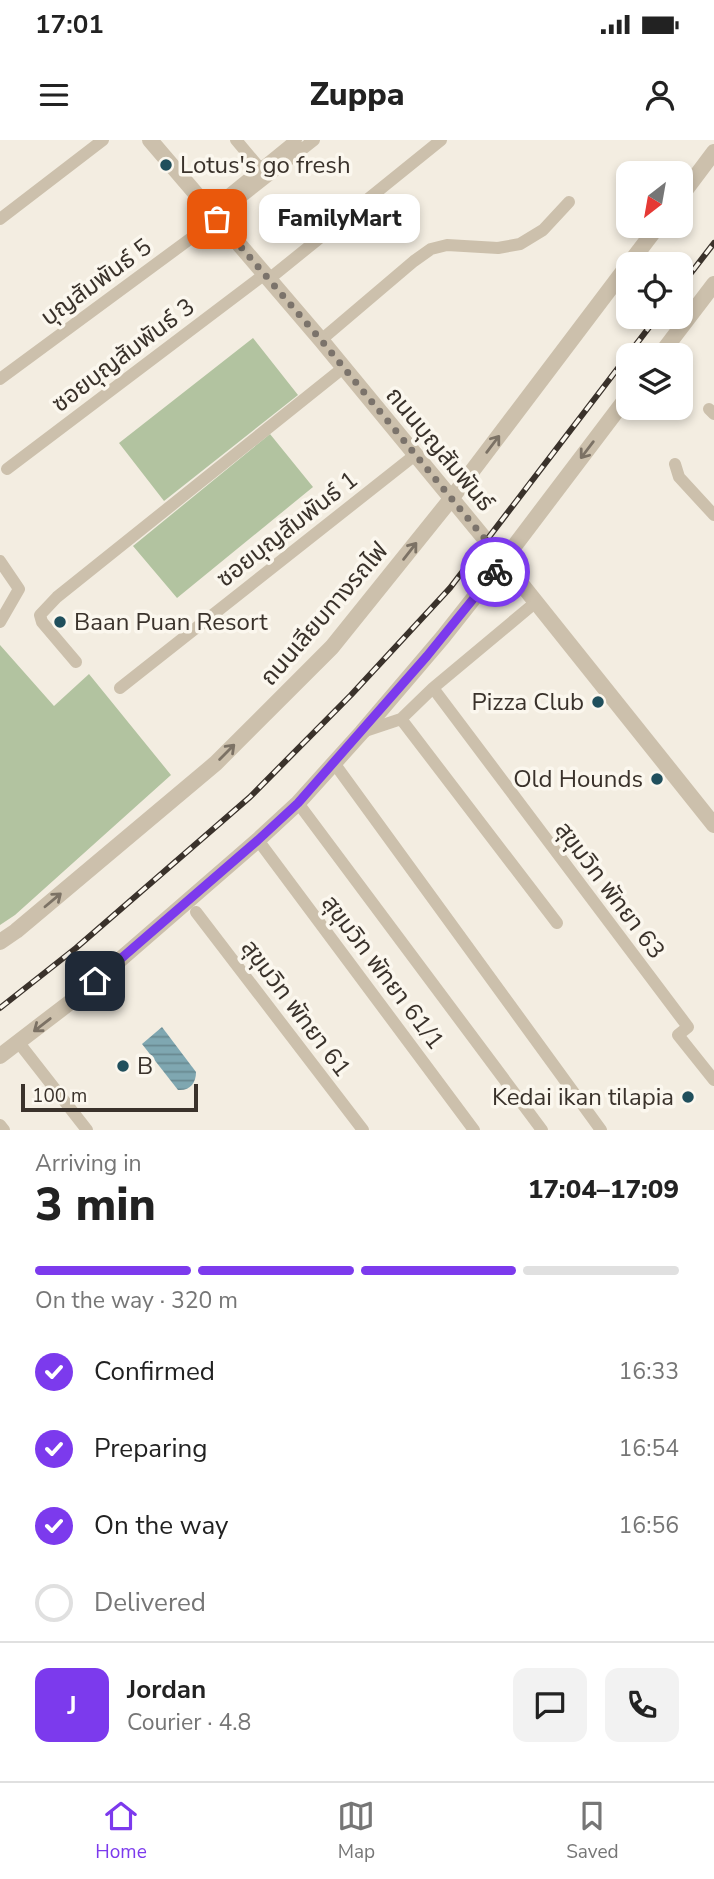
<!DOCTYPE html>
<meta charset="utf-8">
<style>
body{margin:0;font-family:"Nunito Sans","Noto Sans Thai",sans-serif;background:#f2f2f2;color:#222;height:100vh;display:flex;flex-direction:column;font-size:26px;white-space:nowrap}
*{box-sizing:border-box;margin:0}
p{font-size:23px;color:#767676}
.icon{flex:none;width:38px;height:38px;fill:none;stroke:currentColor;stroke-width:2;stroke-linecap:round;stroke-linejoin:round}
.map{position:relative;height:990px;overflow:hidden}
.panel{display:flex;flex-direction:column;background:#fff;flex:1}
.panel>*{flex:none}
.needle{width:46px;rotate:211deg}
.fabs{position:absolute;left:616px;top:21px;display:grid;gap:14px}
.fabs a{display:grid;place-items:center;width:77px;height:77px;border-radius:14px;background:#fff;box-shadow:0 4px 10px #0003;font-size:35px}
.scale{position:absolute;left:21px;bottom:18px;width:177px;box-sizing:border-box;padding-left:7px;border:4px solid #3a322b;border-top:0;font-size:19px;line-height:24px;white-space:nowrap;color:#3a322b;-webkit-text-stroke:5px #fbf7ee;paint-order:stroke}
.pin{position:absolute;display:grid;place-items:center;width:60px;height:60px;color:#fff;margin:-30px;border-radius:14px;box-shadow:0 4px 10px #0006}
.courier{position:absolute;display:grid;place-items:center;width:70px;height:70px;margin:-35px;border:5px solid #7c3aed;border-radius:50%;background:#fff;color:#222;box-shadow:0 2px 9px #0007}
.bubble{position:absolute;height:49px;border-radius:14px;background:#fff;box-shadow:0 4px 10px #0003;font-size:23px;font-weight:800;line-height:49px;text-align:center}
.head em{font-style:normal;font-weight:800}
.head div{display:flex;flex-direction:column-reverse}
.head{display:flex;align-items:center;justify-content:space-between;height:119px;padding:0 35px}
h1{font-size:46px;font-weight:800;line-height:52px}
.bar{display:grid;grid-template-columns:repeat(4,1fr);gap:10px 7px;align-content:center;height:84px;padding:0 35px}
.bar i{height:9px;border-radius:5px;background:#e0e0e0}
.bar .selected{background:#7c3aed}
.bar p{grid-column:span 4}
.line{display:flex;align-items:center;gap:18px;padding:0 35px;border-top:2px solid #e0e0e0}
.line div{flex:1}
.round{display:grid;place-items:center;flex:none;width:74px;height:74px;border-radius:14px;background:#f2f2f2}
ol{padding:0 35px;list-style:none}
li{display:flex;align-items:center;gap:21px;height:77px}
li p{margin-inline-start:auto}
li .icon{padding:7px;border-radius:50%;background:#7c3aed;color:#fff;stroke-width:4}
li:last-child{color:#767676}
li i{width:38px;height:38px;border:4px solid #e0e0e0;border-radius:50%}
.status{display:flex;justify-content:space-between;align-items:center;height:49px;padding:0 35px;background:#fff;direction:ltr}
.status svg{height:19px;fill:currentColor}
header{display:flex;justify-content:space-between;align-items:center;height:91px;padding:0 35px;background:#fff;font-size:32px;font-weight:800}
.tabs{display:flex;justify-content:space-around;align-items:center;height:98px;border-top:2px solid #e0e0e0;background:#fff;font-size:19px;color:#767676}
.tabs a{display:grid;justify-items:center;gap:4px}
.tabs .selected{color:#7c3aed}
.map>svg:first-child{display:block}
.green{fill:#b2c3a0}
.water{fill:url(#water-rules)}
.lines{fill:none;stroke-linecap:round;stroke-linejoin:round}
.minor{stroke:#ccc0ac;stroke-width:12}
.tertiary{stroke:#ccc0ac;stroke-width:16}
.rail-casing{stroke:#3a322b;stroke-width:6}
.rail{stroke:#fbf7ee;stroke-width:3.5;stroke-dasharray:10;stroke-linecap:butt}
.oneway{stroke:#7c7265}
.done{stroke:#7b736b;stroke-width:7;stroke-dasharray:0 12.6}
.route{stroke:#7c3aed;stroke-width:9}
.poi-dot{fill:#204f5c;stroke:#fbf7ee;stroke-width:2.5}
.labels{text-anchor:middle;stroke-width:7;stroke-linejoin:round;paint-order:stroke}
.poi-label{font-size:24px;fill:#3a322b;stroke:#fbf7ee;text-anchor:start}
.street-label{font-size:24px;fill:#3a322b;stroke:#fbf7ee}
</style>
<div class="status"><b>17:01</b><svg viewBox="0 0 49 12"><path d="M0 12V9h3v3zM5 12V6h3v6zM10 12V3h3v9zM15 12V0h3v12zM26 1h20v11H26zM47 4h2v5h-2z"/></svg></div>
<header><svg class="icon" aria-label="menu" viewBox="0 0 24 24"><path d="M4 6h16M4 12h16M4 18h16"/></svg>Zuppa<svg class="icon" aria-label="person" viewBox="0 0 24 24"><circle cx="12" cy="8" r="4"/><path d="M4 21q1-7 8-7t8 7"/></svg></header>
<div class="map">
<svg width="714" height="990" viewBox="0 0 714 990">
<defs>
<pattern id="water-rules" width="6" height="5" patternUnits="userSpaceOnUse" patternTransform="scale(1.75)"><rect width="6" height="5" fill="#7fa7b1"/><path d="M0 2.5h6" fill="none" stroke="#698990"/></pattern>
</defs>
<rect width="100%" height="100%" fill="#f3ede1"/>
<!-- green -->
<path class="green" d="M253,198L298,255L164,361L119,303Z
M270,294L313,347L177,458L133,406Z
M0,505L54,566L89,534L171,635L15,775L0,785Z"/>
<!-- water -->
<path class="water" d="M162,887L196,932C196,943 190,951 178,950L142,904Z"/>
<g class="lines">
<!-- minor -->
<path class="minor" d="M236,0L263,32
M210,70L296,0
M216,77L314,0
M0,79L103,0
M269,139L441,0
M321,200L414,121L431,109L447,105L498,108L520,104L543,90L569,62
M0,239L217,79
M709,269L714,274
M675,324L679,337L714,375
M7,329L265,134
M0,421L19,449L0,482
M76,522L42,482L40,475L57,457L343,228
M120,548L415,315
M433,548L688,887L678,895L714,940
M401,579L557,783
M362,592L401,579L433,548L536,462
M334,623L601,990
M298,663L542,990
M258,700L474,990
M196,772L363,990
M19,903L87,990
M0,985L4,990"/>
<!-- tertiary -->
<path class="tertiary" d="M150,0L321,200L503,421L714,685
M681,56L714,12
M629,124L658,86
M660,215L714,144
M0,802L16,791L216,623L332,507L451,359L628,125
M0,916L77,857L258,700L298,663L362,592L443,497L503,421L628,256"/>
<!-- rail casing -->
<g class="rail-casing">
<path id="rail" d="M681,146L714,103
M0,868L76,808L250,657L351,555L450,448L657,177"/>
</g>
<!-- rail -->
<use href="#rail" class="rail"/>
</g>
<!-- one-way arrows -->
<defs><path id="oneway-shaft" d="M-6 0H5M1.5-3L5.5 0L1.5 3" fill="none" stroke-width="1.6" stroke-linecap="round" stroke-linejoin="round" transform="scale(1.75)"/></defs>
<g class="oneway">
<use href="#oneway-shaft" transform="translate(493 304) rotate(-53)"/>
<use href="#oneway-shaft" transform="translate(587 310) rotate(127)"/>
<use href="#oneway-shaft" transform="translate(410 411) rotate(-52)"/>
<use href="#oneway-shaft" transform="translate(227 612) rotate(-45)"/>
<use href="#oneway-shaft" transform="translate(53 760) rotate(-40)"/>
<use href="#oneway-shaft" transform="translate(42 885) rotate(142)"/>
</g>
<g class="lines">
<!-- done -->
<path class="done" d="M217,79L321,200L503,421L495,432"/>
<!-- route -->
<path class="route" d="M95,841L258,700L298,663L427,516L495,432"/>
</g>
<!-- markers -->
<g class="poi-dot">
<circle cx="166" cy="25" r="7"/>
<circle cx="60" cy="482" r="7"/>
<circle cx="598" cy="562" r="7"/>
<circle cx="657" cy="639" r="7"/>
<circle cx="123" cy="926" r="7"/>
<circle cx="688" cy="957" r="7"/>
</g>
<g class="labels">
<!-- poi labels -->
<g class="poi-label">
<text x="180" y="33">Lotus's go fresh</text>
<text x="74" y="490">Baan Puan Resort</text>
<text x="584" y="570" text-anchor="end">Pizza Club</text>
<text x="643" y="647" text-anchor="end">Old Hounds</text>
<text x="137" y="934">B</text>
<text x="674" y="965" text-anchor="end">Kedai ikan tilapia</text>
</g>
<!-- street labels -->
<g class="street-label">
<text transform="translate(96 142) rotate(-36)" y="8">บุญสัมพันธ์ 5</text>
<text transform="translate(123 215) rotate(-37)" y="8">ซอยบุญสัมพันธ์ 3</text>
<text transform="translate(440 309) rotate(50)" y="8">ถนนบุญสัมพันธ์</text>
<text transform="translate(287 389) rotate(-38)" y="8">ซอยบุญสัมพันธ์ 1</text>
<text transform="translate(324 474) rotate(-49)" y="8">ถนนเลียบทางรถไฟ</text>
<text transform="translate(610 750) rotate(53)" y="8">สุขุมวิท พัทยา 63</text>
<text transform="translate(383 832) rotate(53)" y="8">สุขุมวิท พัทยา 61/1</text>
<text transform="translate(296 868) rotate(53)" y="8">สุขุมวิท พัทยา 61</text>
</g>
</g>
</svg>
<div class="fabs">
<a><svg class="needle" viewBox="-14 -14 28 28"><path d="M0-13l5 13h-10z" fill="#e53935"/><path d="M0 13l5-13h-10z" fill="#767676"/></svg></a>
<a><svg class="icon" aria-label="locate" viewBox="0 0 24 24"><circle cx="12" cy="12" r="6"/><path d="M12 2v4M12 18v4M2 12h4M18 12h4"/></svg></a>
<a><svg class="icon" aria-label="layers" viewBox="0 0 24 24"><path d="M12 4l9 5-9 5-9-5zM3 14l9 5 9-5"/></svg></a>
</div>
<div class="scale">100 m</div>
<div class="pin" style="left:217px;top:79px;background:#ea580c"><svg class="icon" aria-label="bag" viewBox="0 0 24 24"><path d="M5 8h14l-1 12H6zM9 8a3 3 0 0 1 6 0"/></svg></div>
<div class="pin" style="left:95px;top:841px;background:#1f2937"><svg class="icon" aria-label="home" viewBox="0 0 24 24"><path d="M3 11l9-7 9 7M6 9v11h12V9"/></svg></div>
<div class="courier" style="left:495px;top:432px"><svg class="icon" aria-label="bike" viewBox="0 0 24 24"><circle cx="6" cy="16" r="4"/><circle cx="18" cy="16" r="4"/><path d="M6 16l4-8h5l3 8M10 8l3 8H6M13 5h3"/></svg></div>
<div class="bubble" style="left:259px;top:54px;width:161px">FamilyMart</div>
</div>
<section class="panel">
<div class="head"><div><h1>3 min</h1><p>Arriving in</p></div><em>17:04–17:09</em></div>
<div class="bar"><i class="selected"></i><i class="selected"></i><i class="selected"></i><i></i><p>On the way · 320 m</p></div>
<ol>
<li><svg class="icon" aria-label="check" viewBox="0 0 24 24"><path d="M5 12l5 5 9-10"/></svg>Confirmed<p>16:33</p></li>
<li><svg class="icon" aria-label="check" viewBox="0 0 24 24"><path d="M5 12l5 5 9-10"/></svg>Preparing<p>16:54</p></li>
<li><svg class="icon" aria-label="check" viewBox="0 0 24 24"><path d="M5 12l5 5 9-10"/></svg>On the way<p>16:56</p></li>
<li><i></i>Delivered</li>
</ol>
<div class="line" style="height:126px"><b class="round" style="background:#7c3aed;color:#fff">J</b><div><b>Jordan</b><p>Courier · 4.8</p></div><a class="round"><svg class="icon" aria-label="chat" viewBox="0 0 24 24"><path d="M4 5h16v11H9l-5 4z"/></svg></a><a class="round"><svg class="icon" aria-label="phone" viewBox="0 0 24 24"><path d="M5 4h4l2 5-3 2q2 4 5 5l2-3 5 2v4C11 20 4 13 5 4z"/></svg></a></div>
</section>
<nav class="tabs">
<a class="selected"><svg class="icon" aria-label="home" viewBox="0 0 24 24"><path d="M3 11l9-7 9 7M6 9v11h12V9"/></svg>Home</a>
<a><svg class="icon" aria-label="map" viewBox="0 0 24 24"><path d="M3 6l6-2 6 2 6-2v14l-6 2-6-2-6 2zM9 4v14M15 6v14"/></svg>Map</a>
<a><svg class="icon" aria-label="saved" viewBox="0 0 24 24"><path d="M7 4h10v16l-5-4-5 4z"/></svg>Saved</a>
</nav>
